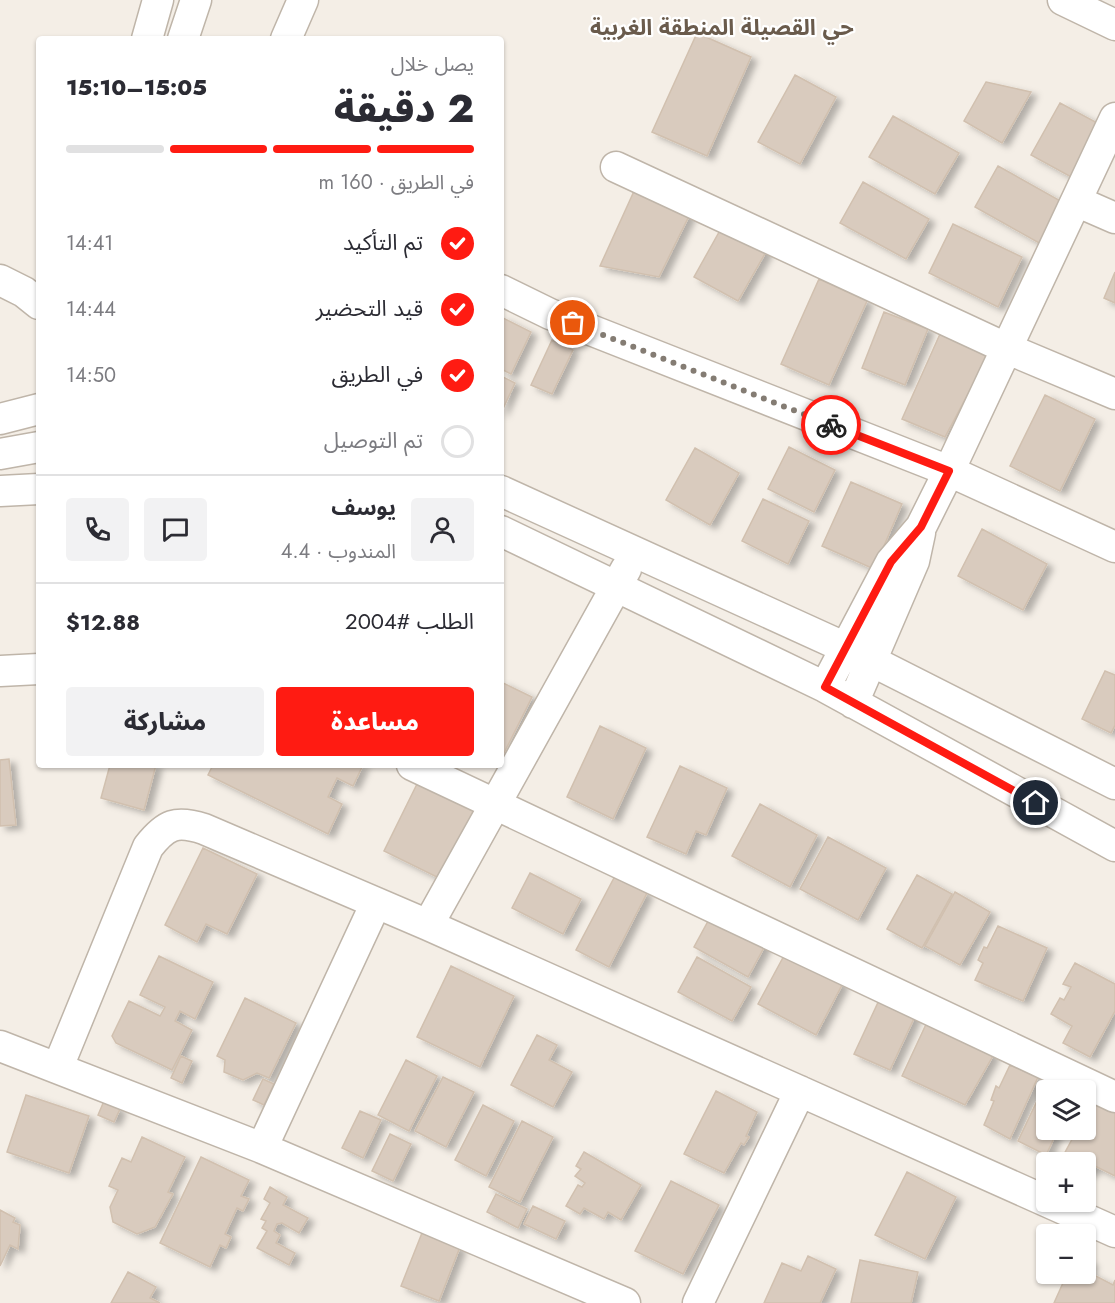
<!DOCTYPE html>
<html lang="ar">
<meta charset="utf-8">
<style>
body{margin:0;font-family:Jost,"Noto Sans Arabic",sans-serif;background:#f2f2f3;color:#2b2b33;direction:rtl;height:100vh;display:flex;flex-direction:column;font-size:22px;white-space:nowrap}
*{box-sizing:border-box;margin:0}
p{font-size:20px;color:#7c7c81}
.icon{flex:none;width:33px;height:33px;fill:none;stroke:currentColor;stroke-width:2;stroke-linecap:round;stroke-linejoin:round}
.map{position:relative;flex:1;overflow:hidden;direction:ltr}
.sheet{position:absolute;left:36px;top:36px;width:468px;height:732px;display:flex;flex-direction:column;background:#fff;border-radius:6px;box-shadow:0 2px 4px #0004;direction:rtl}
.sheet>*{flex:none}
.fabs{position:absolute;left:1036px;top:1080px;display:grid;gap:12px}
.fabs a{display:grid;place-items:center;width:60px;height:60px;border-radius:6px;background:#fff;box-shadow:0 2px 4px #0004;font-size:30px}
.pin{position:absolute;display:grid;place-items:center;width:51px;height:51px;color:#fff;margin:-26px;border:3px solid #fff;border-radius:50%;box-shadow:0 2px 6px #0007}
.courier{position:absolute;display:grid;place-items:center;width:60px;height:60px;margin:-30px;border:4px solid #ff1b12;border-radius:50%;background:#fff;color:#222;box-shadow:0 2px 8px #0007}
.headline em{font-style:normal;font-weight:800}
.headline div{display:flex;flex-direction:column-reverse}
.headline{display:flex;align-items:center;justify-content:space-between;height:102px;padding:0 30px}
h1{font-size:39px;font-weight:800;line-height:45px}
.bar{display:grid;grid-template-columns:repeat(4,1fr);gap:9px 6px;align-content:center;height:72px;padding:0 30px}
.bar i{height:8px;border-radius:4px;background:#e1e1e2}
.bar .active{background:#ff1b12}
.bar p{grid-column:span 4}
.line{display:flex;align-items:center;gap:15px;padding:0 30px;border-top:2px solid #e1e1e2}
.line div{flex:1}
.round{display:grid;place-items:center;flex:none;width:63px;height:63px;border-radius:6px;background:#f2f2f3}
ol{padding:0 30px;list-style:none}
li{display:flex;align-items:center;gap:18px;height:66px}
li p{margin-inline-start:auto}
li .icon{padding:6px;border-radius:50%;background:#ff1b12;color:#fff;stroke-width:4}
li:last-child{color:#7c7c81}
li i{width:33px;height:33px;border:3px solid #e1e1e2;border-radius:50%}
.cta{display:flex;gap:12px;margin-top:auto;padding:12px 30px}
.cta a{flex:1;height:69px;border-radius:6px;background:#ff1b12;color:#fff;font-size:24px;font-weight:800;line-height:69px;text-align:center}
.cta a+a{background:#f2f2f3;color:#2b2b33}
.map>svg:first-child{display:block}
.building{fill:#d9cbbe;stroke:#d1c0af;stroke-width:1.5;filter:url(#shadow)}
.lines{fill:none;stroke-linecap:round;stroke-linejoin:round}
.minor-casing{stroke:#bfb5a9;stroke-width:33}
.minor{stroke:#fff;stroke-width:30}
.done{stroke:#847c73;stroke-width:6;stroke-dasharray:0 10.8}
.route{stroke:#ff1b12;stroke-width:8}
.labels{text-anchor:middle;stroke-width:4.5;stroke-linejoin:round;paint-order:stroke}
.neighbourhood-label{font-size:22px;font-weight:bold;fill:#6a5b4c;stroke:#fff}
</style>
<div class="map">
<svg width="1115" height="1303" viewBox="0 0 1115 1303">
<defs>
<filter id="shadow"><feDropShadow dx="6" dy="4" stdDeviation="3" flood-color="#0004"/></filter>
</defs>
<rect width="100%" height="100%" fill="#f4eee6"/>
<!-- building -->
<path class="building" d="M697,33L751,57L707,156L652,132Z
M795,75L836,97L800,164L758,142Z
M986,82L1031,92L1002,143L964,121Z
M1060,103L1101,125L1073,178L1031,155Z
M893,116L959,153L935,194L869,157Z
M998,166L1064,203L1041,244L975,207Z
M863,182L929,219L906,259L840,223Z
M635,189L690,214L659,277L600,266Z
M953,224L1022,257L998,307L929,273Z
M723,225L767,250L738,301L694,277Z
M1115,272V303L1104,298Z
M819,279L867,301L829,385L781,364Z
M884,312L928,329L905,385L862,368Z
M501,317L531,332L511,374L501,369Z
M940,334L988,356L945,437L902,419Z
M552,340L573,350L552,394L531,385Z
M501,376L515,383L501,413Z
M1045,395L1095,419L1060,491L1010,466Z
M789,447L835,470L814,512L768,489Z
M695,448L739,473L710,525L666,500Z
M851,482L902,504L874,569L822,546Z
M763,499L809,521L788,564L742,541Z
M982,529L1047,564L1023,610L958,576Z
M1105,671L1115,675V725L1111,733L1082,719Z
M501,682L532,697L501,759Z
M600,726L646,748L613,819L567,797Z
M9,759L16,825L0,826V760Z
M110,765H156L144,810L101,798Z
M213,765H363L353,786L337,778L328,797L342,804L328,834L208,775Z
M680,766L727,788L706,835L696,831L686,854L647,837Z
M419,780L480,810L445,881L384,851Z
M760,804L817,835L790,887L732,856Z
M828,837L886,868L858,920L800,889Z
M203,848L257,874L227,934L206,924L197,942L165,925Z
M530,873L581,899L563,934L512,908Z
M917,875L952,894L922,948L887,929Z
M615,876L647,893L609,967L576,950Z
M955,892L990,912L960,965L925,946Z
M713,912L767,942L748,977L694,947Z
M998,926L1047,948L1023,1001L975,980L983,963L978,960L984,947L987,948Z
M786,952L843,983L816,1035L758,1004Z
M159,956L213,982L195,1019L180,1011L175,1021L192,1030L172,1070L116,1043L112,1036L129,1001L160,1016L165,1007L140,995Z
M697,957L751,987L732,1021L678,992Z
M1075,963L1115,984V1011L1090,1057L1063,1043L1072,1026L1051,1014L1060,998L1064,1000L1071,987L1063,984Z
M451,966L514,996L480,1067L417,1037Z
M881,996L917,1012L890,1070L854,1054Z
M245,998L296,1023L269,1078L257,1073L243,1080L224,1072L225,1060L217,1056Z
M928,1020L994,1054L965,1105L902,1076Z
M537,1035L557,1045L549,1060L572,1072L553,1107L511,1085Z
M181,1056L192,1061L182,1083L171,1078Z
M406,1060L437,1076L409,1131L378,1115Z
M1010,1065L1038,1077L1010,1139L984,1125L994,1101L991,1100L996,1086L999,1088Z
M443,1077L474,1092L446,1147L415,1131Z
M263,1079L274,1084L264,1105L253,1100Z
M1046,1082L1064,1090H1047V1130H1064L1063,1133L1058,1130L1046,1155L1018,1141Z
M716,1091L757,1112L746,1136L749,1137L744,1145L741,1143L724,1173L684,1154Z
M26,1095L89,1116L69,1173L7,1152Z
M1093,1099L1115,1110V1176L1095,1166L1091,1173L1086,1170V1162H1071L1062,1158L1077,1130H1086V1113Z
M104,1101L120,1109L114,1122L98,1115Z
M483,1105L514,1121L486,1176L455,1160Z
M360,1111L381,1120L363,1158L342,1148Z
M522,1121L553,1137L520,1202L489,1187Z
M390,1134L411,1144L393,1181L372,1171Z
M142,1137L185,1157L168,1192L173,1194L155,1227L137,1234L113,1222L110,1207L118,1190L109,1186L122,1158L131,1162Z
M584,1152L641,1185L621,1220L608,1212L604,1219L584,1208L580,1214L566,1206L578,1185L582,1187L585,1183L575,1176L581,1169L576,1166Z
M201,1157L249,1180L241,1196L249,1199L243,1211L237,1208L225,1234L231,1237L226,1248L220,1245L210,1267L160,1243Z
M907,1172L956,1197L925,1259L875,1235Z
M671,1181L719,1205L683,1274L635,1251Z
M270,1187L287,1197L283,1205L308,1218L299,1233L282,1223L277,1224L274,1231L280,1235L276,1243L295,1253L289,1265L257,1248L267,1231L262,1228L266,1221L261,1219L270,1203L264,1199Z
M496,1194L527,1209L518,1228L487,1212Z
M533,1206L565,1221L556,1239L524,1224Z
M0,1210L15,1218L13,1222L20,1225L18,1249L10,1245L0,1266Z
M422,1233L460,1247L439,1301L401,1286Z
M808,1256L836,1269L820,1303H764L782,1263L801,1271Z
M860,1260L918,1272L911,1303H851Z
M1086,1260L1092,1263L1088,1272L1113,1285L1115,1280V1303H1054L1067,1274H1086Z
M128,1272L156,1287L150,1298L160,1303H111Z"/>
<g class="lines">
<!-- minor casing -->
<g class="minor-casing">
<path id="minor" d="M1063,0L1115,25
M147,39L158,0
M183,39L196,0
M286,39L303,0
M616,167L1008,349L1115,394
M1076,201L1115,218
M0,280L24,292L39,304
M501,290L550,314L949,471L1115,547
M0,419L39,409
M0,454L39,447
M0,491L39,489
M501,491L846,648L1115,784
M501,531L825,687L1115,846
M0,671L39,669
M825,687L891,562L921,527L949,471L1115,118
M853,703L914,561L920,533
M412,765L1115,1097
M428,925L626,569
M0,1046L262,1148L625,1303
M58,1067L148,847C166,824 176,820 204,829L428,925L1115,1232
M262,1148L376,903
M698,1303L800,1091"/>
</g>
<!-- minor -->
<use href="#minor" class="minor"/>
</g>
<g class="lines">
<!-- done -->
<path class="done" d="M573,323L831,425"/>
<!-- route -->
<path class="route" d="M831,425L949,471L921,527L891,562L825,687L1036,803"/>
</g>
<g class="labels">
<!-- neighbourhood labels -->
<g class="neighbourhood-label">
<text x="722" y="35">حي القصيلة المنطقة الغربية</text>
</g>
</g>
</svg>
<div class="fabs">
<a><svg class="icon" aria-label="layers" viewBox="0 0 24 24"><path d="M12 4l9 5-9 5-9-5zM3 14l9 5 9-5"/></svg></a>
<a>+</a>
<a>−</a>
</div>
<div class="pin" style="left:573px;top:323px;background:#ea580c"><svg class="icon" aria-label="bag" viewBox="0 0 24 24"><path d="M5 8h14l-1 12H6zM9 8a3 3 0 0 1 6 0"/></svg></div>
<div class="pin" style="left:1036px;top:803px;background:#1f2937"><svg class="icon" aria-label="home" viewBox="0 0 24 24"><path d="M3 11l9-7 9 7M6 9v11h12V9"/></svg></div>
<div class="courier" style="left:831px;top:425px"><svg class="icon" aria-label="bike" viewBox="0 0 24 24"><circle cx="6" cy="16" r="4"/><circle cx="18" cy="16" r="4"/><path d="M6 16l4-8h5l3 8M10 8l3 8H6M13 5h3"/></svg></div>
<section class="sheet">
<div class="headline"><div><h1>2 دقيقة</h1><p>يصل خلال</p></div><em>15:05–15:10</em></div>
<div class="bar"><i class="active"></i><i class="active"></i><i class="active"></i><i></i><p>في الطريق · 160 m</p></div>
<ol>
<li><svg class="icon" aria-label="check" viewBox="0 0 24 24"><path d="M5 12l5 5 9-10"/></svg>تم التأكيد<p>14:41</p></li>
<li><svg class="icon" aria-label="check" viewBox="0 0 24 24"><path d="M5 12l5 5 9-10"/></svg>قيد التحضير<p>14:44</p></li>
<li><svg class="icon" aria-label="check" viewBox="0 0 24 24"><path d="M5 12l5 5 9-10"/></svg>في الطريق<p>14:50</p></li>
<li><i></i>تم التوصيل</li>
</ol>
<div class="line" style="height:108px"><a class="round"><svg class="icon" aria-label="person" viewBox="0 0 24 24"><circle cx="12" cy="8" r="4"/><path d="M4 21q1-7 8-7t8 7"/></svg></a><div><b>يوسف</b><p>المندوب · 4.4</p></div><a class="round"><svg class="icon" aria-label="chat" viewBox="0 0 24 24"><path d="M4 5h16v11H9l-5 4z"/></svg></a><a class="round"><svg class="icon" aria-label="phone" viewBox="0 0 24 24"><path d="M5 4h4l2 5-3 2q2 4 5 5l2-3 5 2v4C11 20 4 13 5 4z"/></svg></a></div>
<div class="line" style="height:78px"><div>الطلب #2004</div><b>$12.88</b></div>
<div class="cta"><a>مساعدة</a><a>مشاركة</a></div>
</section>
</div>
